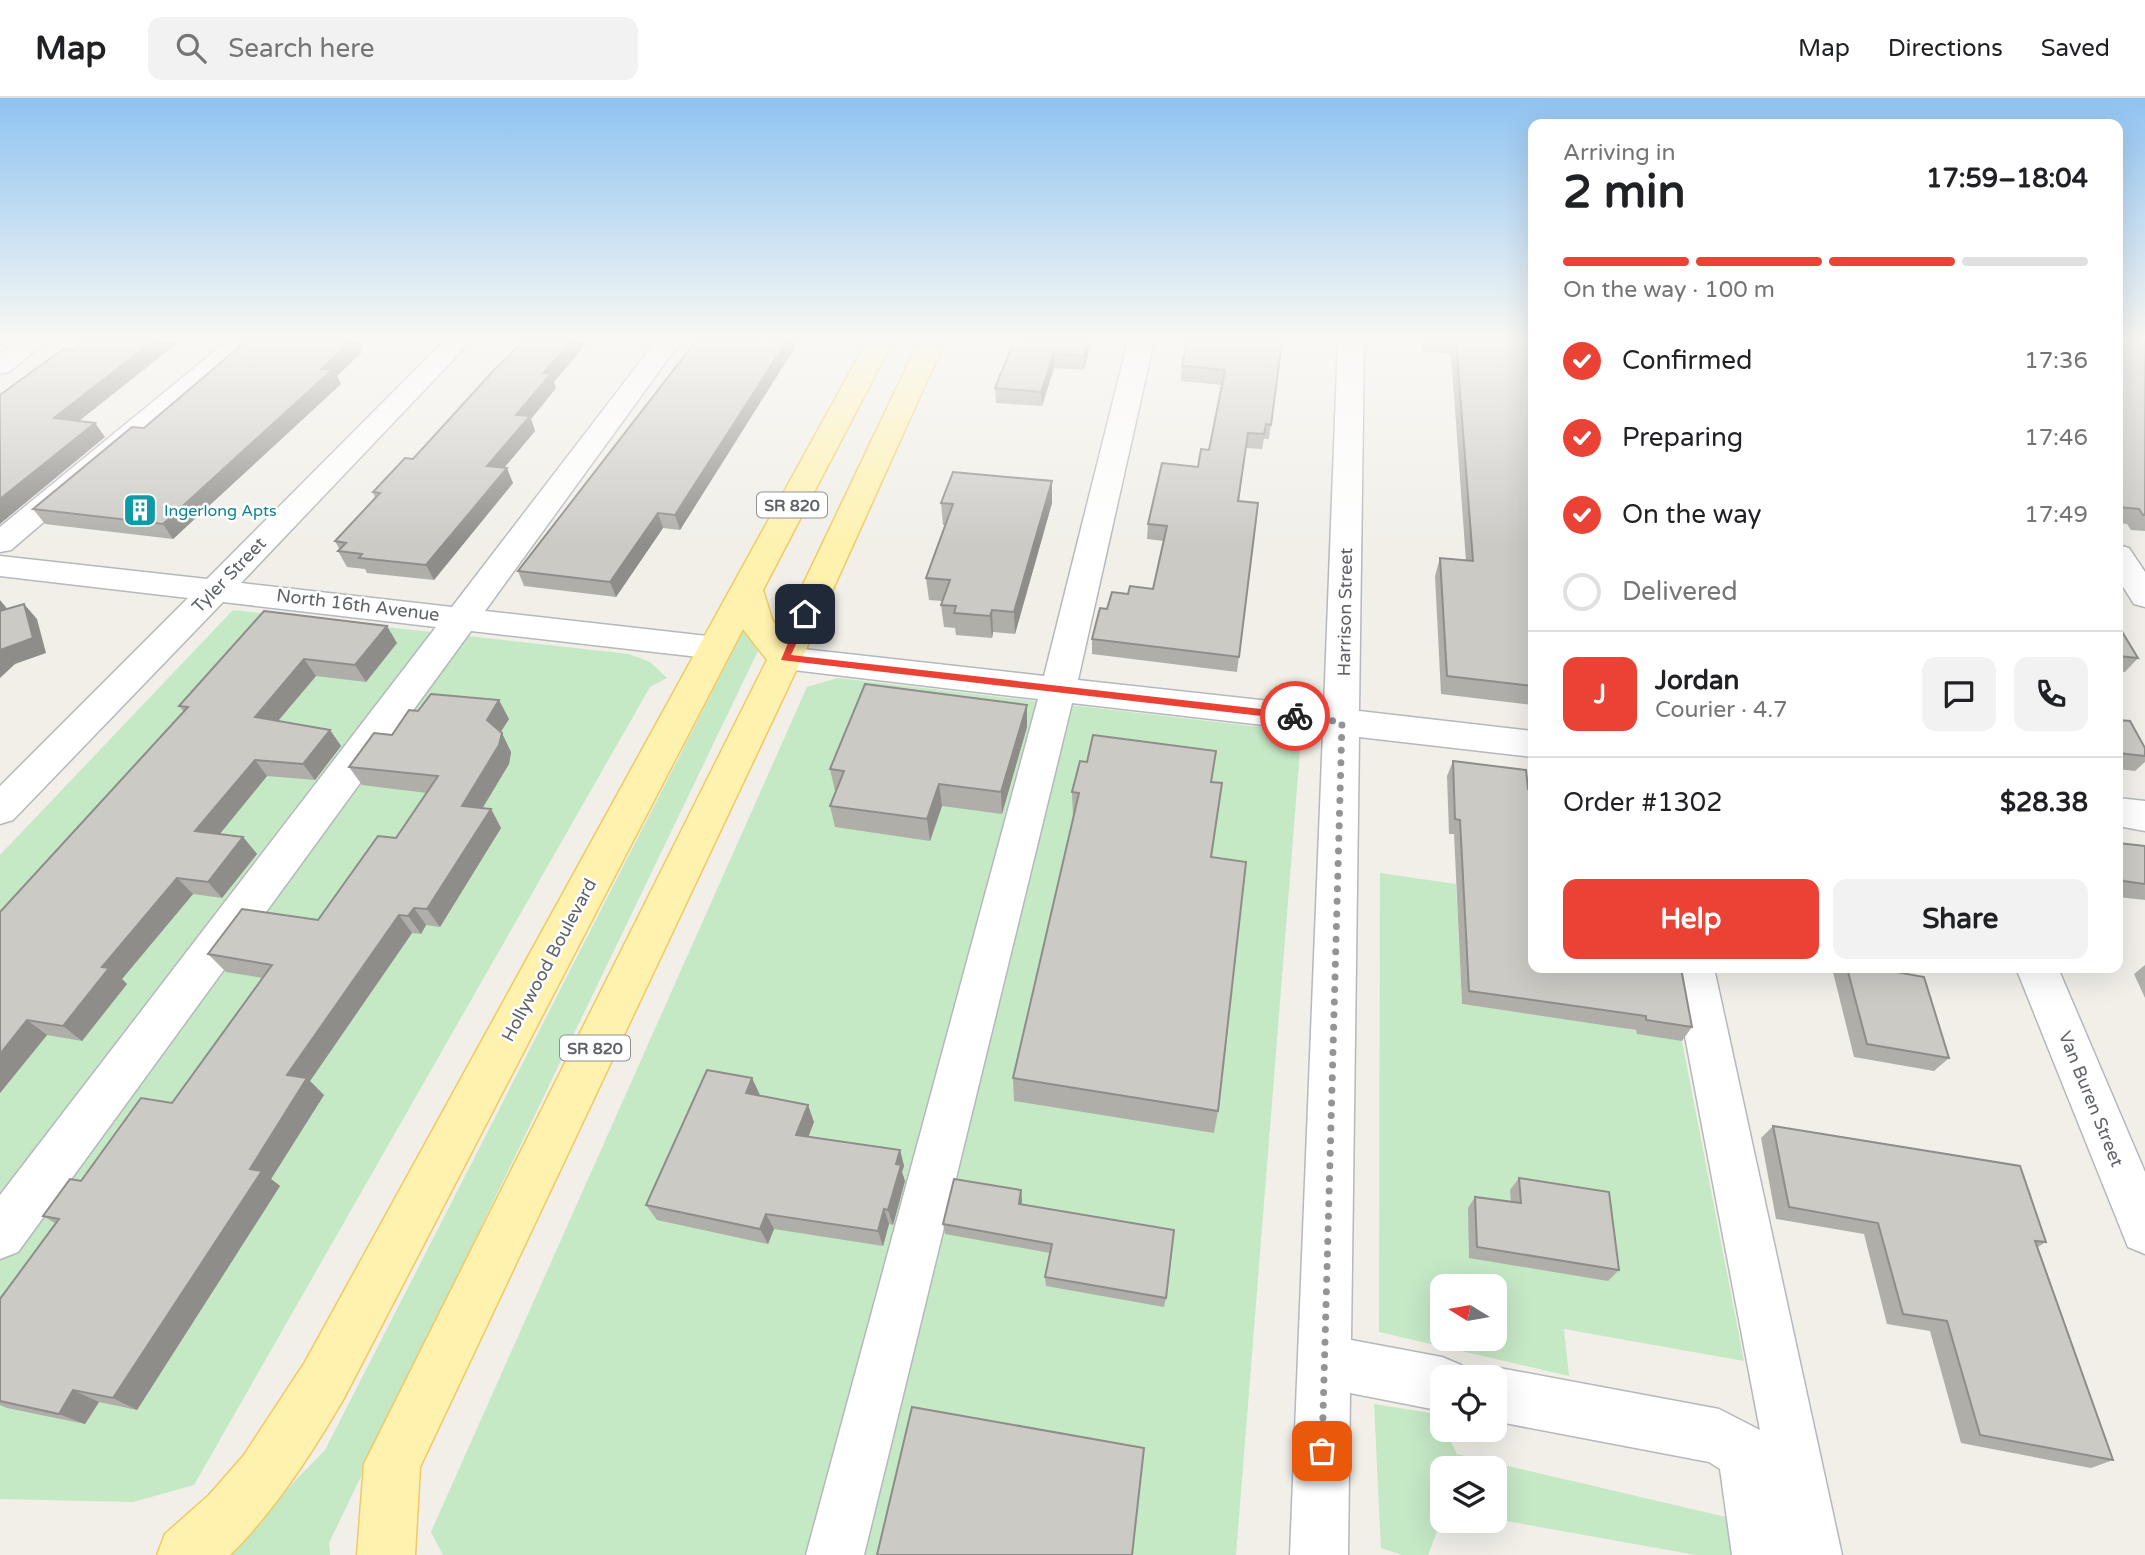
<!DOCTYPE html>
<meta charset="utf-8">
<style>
body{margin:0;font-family:"Varela Round",sans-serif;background:#f2f2f2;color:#202124;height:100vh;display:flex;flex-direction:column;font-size:26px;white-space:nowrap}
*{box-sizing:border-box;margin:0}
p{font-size:23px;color:#757577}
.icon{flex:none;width:38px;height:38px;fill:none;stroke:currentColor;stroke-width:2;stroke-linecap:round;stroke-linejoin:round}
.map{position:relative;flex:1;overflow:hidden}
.sheet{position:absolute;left:1528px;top:21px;width:595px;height:854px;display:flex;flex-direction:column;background:#fff;border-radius:14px;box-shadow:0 7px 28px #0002}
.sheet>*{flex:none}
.needle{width:46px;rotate:281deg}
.tools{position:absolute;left:1430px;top:1176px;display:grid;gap:14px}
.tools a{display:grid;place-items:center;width:77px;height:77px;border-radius:14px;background:#fff;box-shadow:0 7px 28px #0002;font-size:35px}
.pin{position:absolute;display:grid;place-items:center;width:60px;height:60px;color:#fff;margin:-30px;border-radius:14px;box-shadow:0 4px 10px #0006}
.courier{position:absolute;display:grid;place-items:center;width:70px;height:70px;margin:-35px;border:5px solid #ea4335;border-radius:50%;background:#fff;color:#222;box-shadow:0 2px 9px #0007}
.head em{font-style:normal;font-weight:700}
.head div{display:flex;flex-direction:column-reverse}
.head{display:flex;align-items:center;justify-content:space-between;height:119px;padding:0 35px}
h1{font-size:46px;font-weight:700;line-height:52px}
.bar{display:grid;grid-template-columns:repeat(4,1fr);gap:10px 7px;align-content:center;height:84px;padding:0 35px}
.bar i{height:9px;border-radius:5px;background:#e0e0e0}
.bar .selected{background:#ea4335}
.bar p{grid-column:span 4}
.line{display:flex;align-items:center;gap:18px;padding:0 35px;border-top:2px solid #e0e0e0}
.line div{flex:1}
.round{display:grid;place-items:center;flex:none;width:74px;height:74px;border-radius:14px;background:#f2f2f2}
ol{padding:0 35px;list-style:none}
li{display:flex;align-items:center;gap:21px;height:77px}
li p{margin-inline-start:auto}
li .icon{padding:7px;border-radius:50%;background:#ea4335;color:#fff;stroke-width:4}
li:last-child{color:#757577}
li i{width:38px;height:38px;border:4px solid #e0e0e0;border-radius:50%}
.button{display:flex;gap:14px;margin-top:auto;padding:14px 35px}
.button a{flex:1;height:80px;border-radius:14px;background:#ea4335;color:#fff;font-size:28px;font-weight:700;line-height:80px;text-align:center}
.button a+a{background:#f2f2f2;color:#202124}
header{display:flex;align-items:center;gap:42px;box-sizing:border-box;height:98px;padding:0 35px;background:#fff;border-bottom:2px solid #e0e0e0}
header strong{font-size:33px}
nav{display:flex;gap:38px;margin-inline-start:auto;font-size:24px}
.search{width:490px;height:63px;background:#f2f2f2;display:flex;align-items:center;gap:18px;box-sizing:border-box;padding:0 24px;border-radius:14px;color:#757577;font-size:26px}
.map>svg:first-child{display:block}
.green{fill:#c5e8c5;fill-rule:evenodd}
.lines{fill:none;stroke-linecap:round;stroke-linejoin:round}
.minor-casing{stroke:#b5b8bc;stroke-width:3}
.major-casing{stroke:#f2c960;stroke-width:3}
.minor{fill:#fff;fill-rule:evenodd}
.major{fill:#fff2af;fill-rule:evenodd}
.wall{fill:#afaea9}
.shaded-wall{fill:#8f8d8a}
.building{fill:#cccac5;stroke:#8f8d8a;stroke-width:2}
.route{fill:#ea4335}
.done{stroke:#929495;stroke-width:7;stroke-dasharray:0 12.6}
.labels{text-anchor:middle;stroke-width:5;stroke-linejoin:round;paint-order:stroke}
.shield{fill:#fff;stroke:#8f9295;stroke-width:2}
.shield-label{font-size:16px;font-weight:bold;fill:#5f6368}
.far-culture-label{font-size:16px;fill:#0d838f;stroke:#fff;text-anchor:start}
.street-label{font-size:18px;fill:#5f6368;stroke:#fff}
</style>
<header>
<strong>Map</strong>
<div class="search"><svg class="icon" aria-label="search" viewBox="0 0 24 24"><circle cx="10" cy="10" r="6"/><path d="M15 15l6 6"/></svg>Search here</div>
<nav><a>Map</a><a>Directions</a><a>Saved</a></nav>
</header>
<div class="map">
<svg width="2145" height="1457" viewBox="0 0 2145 1457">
<rect width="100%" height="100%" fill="#f1efe8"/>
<!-- green -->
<path class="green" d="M233,512L629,556L650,564L667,580L650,589L194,1387L133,1404L0,1401V757Z
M744,532L758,553L329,1445L330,1457H223L325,1352Z
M838,580L1260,629L1301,640L1236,1457H443L431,1434L807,589Z
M1380,775L1456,786L1462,906L1614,928L1682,943L1744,1263L1564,1231L1569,1278L1379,1234ZM1442,1188H1494V1241H1442Z
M1374,1306L1437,1316L1442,1332H1445L1457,1356L1726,1419L1737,1457H1696L1495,1421L1494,1370H1442V1420L1428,1457H1402L1381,1450Z"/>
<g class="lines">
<!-- minor casing -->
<g class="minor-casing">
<path id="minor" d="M18,243H47L9,274L0,276V256Z
M227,243H255L11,452L0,454V429Z
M444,243H471L241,485L452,509L656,243H681L485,513L716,539L728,542L733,550L728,558L716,561L471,533L18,1154L0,1161V1097L436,529L223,504L13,722L0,726V688L188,500L0,478V458L207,481Z
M1128,243H1154L1078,582L1324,609L1338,243H1364L1359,613L1533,633V659L1359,639L1351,1242L1442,1259L1461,1267L1466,1279H1442V1313L1350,1295L1348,1457H1290L1323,634L1072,605L864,1457H806L1038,601L785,571L773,568L768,560L773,552L785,549L1044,578Z
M2118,447L2129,450L2145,474V509L2134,506L2118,481Z
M2118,700L2145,703V733L2118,728Z
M1672,870H1714L1842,1457H1732L1720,1371L1709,1364L1494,1323V1279H1474L1494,1269L1719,1311L1760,1332Z
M2016,870H2058L2145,1074V1156L2128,1149Z"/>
</g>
<!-- major casing -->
<g class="major-casing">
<path id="major" d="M867,243H893L763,492L772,521L780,535L919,243H945L802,560L420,1369L415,1457H357L364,1366L767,562L743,531L343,1302C310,1358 276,1411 230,1457H157L165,1436L209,1397L244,1357L305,1264Z"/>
</g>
<!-- minor -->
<use href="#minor" class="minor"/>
<!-- major -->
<use href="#major" class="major"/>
</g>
<!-- wall -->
<path class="wall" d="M246,243H366L360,249L362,254L337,278L341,286L173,441L45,426L33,411L144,330Z
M696,243H799L680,432L663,430L616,499L524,488L518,473Z
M1014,243H1092L1084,272L1054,270L1042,308L996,305L995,290Z
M1282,243L1269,341H1264L1262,351L1246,350L1239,403L1258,405L1237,574L1092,556V541L1107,511L1128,496L1153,491L1164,443L1147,441L1148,426L1198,369L1209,352L1222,287L1181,283L1182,268Z
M1421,243H1533V607L1441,596L1435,478L1440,460L1466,463L1451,256L1421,253Z
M2118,243H2145V433L2131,432L2127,426L2118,425Z
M554,284L556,290L531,321L535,333L504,370L513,385L434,482L367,475L365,471L347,469L338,453L340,452L335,443L375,400L373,394L413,361Z
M941,405H1052L1015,536L993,534L992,540L956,537L955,530L944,529L941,507L942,503L929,502L926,480L946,427H943Z
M264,513L397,545L366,584L316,578L278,623L330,632L341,648L315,682L267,678L220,736L243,739L257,756L222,800L193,796L122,881L127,886L82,943L47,937L0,995V814L184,614L179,608Z
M2118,527L2138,560L2125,574H2118Z
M509,621L500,634L511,654L509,666L482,710L491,711L501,730L440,829L426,827L421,836L412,835L310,983L324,997L271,1081L280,1088L137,1312L99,1304L85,1326L7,1310L0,1307V1201L55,1125L43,1118L81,1083L172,1005L263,880L226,874L208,856L318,822L396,740L427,695L362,687L349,669L392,637Z
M2118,622L2145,650V664L2135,673L2118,671Z
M1027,629L1002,716L942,708L930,743L835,729L830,708L836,693H835L830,671Z
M1453,663L1533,870L1692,929L1682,943L1637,936L1636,932L1462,906L1454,736H1449L1447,678Z
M1211,684V759L1218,1013L1214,1035L1014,1003L1013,980L1073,720L1072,694Z
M2118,745L2145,748V802L2118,799Z
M2145,867V900L2134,876Z
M1832,870H1885L1886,872L1949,960L1934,973L1854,959Z
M752,980L759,998L814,1024L808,1039L900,1052L904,1068L902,1074L905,1083L893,1127L889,1126L883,1148L774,1131L768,1146L657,1122L646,1107Z
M1773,1028L2046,1144L2038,1149L2113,1362L2091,1370L1961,1345L1930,1233L1887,1226L1864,1136L1776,1121L1761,1040Z
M1519,1080L1619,1172L1608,1183L1469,1160L1468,1110L1475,1099L1511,1104L1510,1092Z
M1022,1102L1021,1106L1166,1200L1164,1209L1046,1188L1045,1179L1050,1155L945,1136L943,1126Z"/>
<!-- shaded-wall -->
<path class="shaded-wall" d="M153,243H180L64,335L54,320Z
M350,243H366L360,249L362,254L337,278L341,286L173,441L163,426Z
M572,243H589L554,284L556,290L531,321L535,333L493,383L487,368L516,317L543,275Z
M787,243H799L680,432L675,417Z
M1088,243H1092L1084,272V258Z
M1054,255V270L1042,308L1041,294Z
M95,325L105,339L0,426V401Z
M507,370L513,385L434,482L426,467Z
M1052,383V405L1015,536L1014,514Z
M658,415L663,430L616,499L610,484Z
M0,502L10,514L0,513Z
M24,506L37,521L46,555L15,566L0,580V552Z
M992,512L993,534L992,540L990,518Z
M387,528L397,545L366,584L355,567Z
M304,561L316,578L267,636L255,619Z
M499,602L509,621L497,640L487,622Z
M1027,607V629L1002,716L1001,694Z
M330,632L341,648L315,682L303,666Z
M502,635L511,654L509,666L473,726L462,708Z
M255,662L267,678L209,749L195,733Z
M939,686L942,708L930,743L927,721Z
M491,711L501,730L440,829L427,811Z
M243,739L257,756L222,800L208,784Z
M177,780L193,796L122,881L127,886L82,943L63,928L102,869Z
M414,810L426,827L421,836L408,818Z
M399,817L412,835L310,983L324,997L271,1081L280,1088L137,1312L113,1300L250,1071L287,977Z
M27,922L47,937L0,995V956Z
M752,980L760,997L754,1012L746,995Z
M808,1007L814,1024L803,1053L796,1037Z
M900,1052L904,1068L902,1074L905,1083L893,1127L888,1112L896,1066Z
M1021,1092L1022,1102L1020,1116L1019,1106Z
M884,1111L889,1126L883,1148L878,1133Z
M766,1116L774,1131L768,1146L760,1131Z
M73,1292L99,1304L85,1326L59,1316Z"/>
<!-- building -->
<path class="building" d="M85,243H153L54,320L95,325L0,401V297L63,251L73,252Z
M246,243H351L322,271H333L163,426L33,411L132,329L144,330Z
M524,243H572L543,275L551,276L516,317L530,318L487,368L507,370L426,467L359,460L362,456L338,453L346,445L335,443L380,395L373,394L405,360L413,361L495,271Z
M696,243H787L675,417L658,415L610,484L518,473Z
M1014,243H1088L1084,258L1054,255L1041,294L995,290Z
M1187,243H1282L1271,327L1266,326L1264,336L1248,335L1238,403L1258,405L1239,559L1092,541L1100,510L1107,511L1112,494L1128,496L1130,488L1153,491L1167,428L1148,426L1162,365L1198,369L1201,351L1209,352L1225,272L1182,268Z
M1456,243H1533V588L1447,578L1440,460L1473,463Z
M2118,243H2145V417H2143L2139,411L2118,409Z
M953,374L1052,383L1014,514L992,512L990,518L954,515L956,508L941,507L950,482L926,480L953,406L941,405Z
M24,506L33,540L0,552V511V513Z
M264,513L387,528L355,567L304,561L255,619L330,632L303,666L255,662L195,733L243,739L208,784L177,780L102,869L109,870L63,928L27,922L0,956V814L188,609L179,608Z
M2118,527L2138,560L2118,558Z
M865,586L1027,607L1001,694L939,686L927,721L830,708L844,673L830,671Z
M431,596L499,602L487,622L502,635L499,647L462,708L491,711L427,811L414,810L408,818L399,817L287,977L307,980L250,1071L262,1073L113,1300L73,1292L59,1316L0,1303V1201L59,1121L43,1118L70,1081L81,1083L141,1000L172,1005L272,867L208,856L242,811L318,822L378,738L396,740L438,678L349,669L374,635L392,637L409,612L418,613Z
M2118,622L2130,623L2145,650V658L2118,655Z
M1093,637L1216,653L1211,684L1222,685L1211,759L1246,764L1218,1013L1013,980L1079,695L1072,694L1080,663L1087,664Z
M1453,663L1526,672L1528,691H1533V870H1681L1692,929L1646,922V918L1469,893L1460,722L1455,721Z
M2118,745L2145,748V786L2123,783L2118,773Z
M1847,870H1885L1886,872L1924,879L1949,960L1867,946Z
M707,972L752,980L746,995L808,1007L796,1037L900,1052L896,1066L901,1067L888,1112L884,1111L878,1133L766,1116L760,1131L646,1107Z
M1773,1028L2020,1068L2046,1144L2035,1143L2113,1362L1980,1337L1947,1223L1903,1216L1878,1125L1789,1109Z
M1519,1080L1609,1094L1619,1172L1477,1149L1475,1099L1521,1105Z
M954,1081L1021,1092L1019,1106L1174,1132L1166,1200L1045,1179L1052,1146L943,1126Z
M912,1309L1144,1350L1132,1457H877Z"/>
<!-- sky -->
<linearGradient id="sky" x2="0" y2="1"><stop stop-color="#8fc3f1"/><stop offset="0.54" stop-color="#f9f8f5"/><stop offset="1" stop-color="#f9f8f5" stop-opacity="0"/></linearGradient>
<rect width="2145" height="447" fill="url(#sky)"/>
<!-- route -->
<path class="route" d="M805,513L810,516L791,557L1295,615L1300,618L1295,622L781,562L800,516Z"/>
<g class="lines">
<!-- done -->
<path class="done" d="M1295,618L1342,624L1322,1353"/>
</g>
<!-- icons -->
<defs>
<g id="building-square" transform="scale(1.75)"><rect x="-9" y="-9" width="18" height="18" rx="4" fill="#0f9aa8" stroke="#fff"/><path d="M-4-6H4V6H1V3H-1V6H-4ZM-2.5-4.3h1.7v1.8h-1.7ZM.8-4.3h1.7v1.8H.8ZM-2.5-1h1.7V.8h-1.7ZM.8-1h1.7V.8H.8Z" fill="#fff"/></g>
</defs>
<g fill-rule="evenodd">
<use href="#building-square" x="140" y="412"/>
</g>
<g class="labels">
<!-- shield labels -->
<g class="shield">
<rect x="757" y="394.5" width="70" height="25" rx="5"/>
<rect x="560" y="937.5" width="70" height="25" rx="5"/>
</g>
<g class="shield-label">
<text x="792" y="413">SR 820</text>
<text x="595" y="956">SR 820</text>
</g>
<!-- far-culture labels -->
<g class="far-culture-label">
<text x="164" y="418">Ingerlong Apts</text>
</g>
<!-- street labels -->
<g class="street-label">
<text transform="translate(229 477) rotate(-46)" y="6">Tyler Street</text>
<text transform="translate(358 507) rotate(7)" y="6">North 16th Avenue</text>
<text transform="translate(1345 514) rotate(-89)" y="6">Harrison Street</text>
<text transform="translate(549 862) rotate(-62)" y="6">Hollywood Boulevard</text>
<text transform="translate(2091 1001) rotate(68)" y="6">Van Buren Street</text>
</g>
</g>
</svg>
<div class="tools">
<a><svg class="needle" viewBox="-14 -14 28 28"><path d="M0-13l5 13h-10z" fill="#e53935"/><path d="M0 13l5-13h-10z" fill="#757577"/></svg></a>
<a><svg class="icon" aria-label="locate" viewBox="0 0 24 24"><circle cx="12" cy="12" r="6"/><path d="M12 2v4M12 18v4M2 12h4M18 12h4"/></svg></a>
<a><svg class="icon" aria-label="layers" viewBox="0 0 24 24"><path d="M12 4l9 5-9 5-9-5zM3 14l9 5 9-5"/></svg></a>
</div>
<div class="pin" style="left:1322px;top:1353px;background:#ea580c"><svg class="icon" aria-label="bag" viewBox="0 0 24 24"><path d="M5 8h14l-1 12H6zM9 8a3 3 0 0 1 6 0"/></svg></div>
<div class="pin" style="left:805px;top:516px;background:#1f2937"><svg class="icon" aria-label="home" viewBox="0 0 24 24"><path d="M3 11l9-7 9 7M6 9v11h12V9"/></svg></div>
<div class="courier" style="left:1295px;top:618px"><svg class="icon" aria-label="bike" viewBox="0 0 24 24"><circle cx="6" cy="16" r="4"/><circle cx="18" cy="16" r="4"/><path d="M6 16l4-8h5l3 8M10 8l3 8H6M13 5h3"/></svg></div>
<section class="sheet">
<div class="head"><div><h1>2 min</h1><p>Arriving in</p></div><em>17:59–18:04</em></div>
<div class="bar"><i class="selected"></i><i class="selected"></i><i class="selected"></i><i></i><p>On the way · 100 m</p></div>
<ol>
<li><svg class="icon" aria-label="check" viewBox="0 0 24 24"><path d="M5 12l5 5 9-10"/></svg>Confirmed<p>17:36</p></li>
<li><svg class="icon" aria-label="check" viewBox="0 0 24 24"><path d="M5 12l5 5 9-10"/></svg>Preparing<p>17:46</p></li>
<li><svg class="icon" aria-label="check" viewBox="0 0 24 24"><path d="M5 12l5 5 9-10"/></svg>On the way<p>17:49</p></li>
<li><i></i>Delivered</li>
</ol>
<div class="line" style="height:126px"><b class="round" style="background:#ea4335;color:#fff">J</b><div><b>Jordan</b><p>Courier · 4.7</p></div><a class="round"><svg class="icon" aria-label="chat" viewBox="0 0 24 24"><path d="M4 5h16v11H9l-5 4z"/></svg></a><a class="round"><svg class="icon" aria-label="phone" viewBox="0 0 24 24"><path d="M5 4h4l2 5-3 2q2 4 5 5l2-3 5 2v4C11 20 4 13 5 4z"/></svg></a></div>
<div class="line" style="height:91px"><div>Order #1302</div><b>$28.38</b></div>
<div class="button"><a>Help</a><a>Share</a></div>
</section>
</div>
